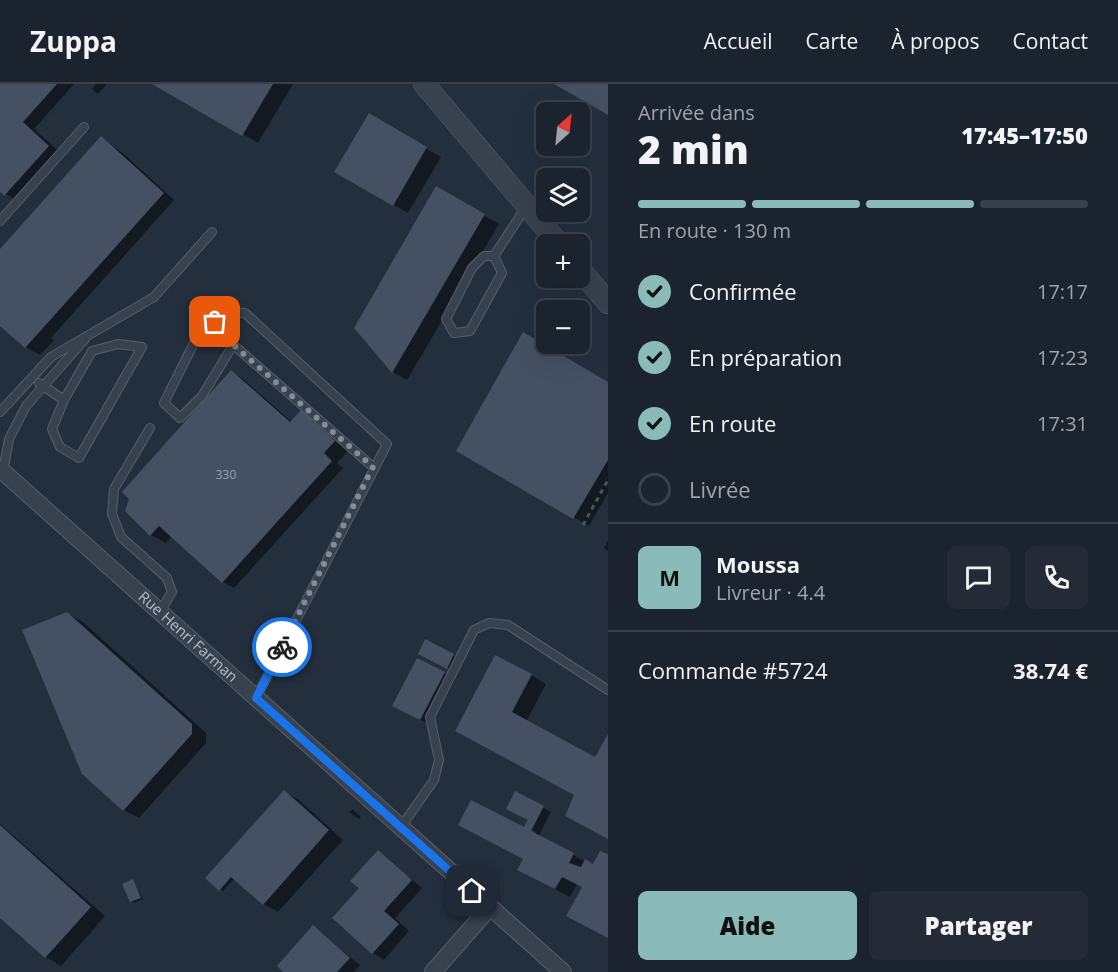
<!DOCTYPE html>
<html lang="fr">
<meta charset="utf-8">
<style>
body{margin:0;font-family:"Open Sans",sans-serif;background:#242b36;color:#f1f3f6;height:100vh;display:flex;flex-direction:column;font-size:22px;white-space:nowrap}
*{box-sizing:border-box;margin:0}
p{font-size:20px;color:#a0a4aa}
.icon{flex:none;width:33px;height:33px;fill:none;stroke:currentColor;stroke-width:2;stroke-linecap:round;stroke-linejoin:round}
.map{position:relative;flex:1;overflow:hidden}
.sheet{display:flex;flex-direction:column;background:#1b232e;width:510px}
.sheet>*{flex:none}
.needle{width:39px;rotate:27deg}
.buttons{position:absolute;left:536px;top:18px;display:grid;gap:12px}
.buttons a{display:grid;place-items:center;width:54px;height:54px;border-radius:9px;background:#1b232e;box-shadow:0 6px 24px #0002,0 0 0 2px #39404a;font-size:30px}
.pin{position:absolute;display:grid;place-items:center;width:51px;height:51px;color:#fff;margin:-26px;border-radius:12px;box-shadow:0 3px 9px #0006}
.courier{position:absolute;display:grid;place-items:center;width:60px;height:60px;margin:-30px;border:4px solid #1a73e8;border-radius:50%;background:#fff;color:#222;box-shadow:0 2px 8px #0007}
.head em{font-style:normal;font-weight:800}
.head div{display:flex;flex-direction:column-reverse}
.head{display:flex;align-items:center;justify-content:space-between;height:102px;padding:0 30px}
h1{font-size:39px;font-weight:800;line-height:45px}
.bar{display:grid;grid-template-columns:repeat(4,1fr);gap:9px 6px;align-content:center;height:72px;padding:0 30px}
.bar i{height:8px;border-radius:4px;background:#39404a}
.bar .current{background:#8bbbb9}
.bar p{grid-column:span 4}
.line{display:flex;align-items:center;gap:15px;padding:0 30px;border-top:2px solid #39404a}
.line div{flex:1}
.round{display:grid;place-items:center;flex:none;width:63px;height:63px;border-radius:9px;background:#242b36}
ol{padding:0 30px;list-style:none}
li{display:flex;align-items:center;gap:18px;height:66px}
li p{margin-inline-start:auto}
li .icon{padding:6px;border-radius:50%;background:#8bbbb9;color:#111;stroke-width:4}
li:last-child{color:#a0a4aa}
li i{width:33px;height:33px;border:3px solid #39404a;border-radius:50%}
.action{display:flex;gap:12px;margin-top:auto;padding:12px 30px}
.action a{flex:1;height:69px;border-radius:9px;background:#8bbbb9;color:#111;font-size:24px;font-weight:800;line-height:69px;text-align:center}
.action a+a{background:#242b36;color:#f1f3f6}
header{display:flex;align-items:center;gap:36px;box-sizing:border-box;height:84px;padding:0 30px;background:#1b232e;border-bottom:2px solid #39404a}
header strong{font-size:28px}
nav{display:flex;gap:33px;margin-inline-start:auto;font-size:21px}
main{display:flex;flex:1;min-height:0}
.map>svg:first-child{display:block}
.shadow{fill:#0007}
.building{fill:#455162}
.lines{fill:none;stroke-linecap:round;stroke-linejoin:round}
.service-casing{stroke:#565f6c;stroke-width:10}
.minor-casing{stroke:#565f6c;stroke-width:18}
.tertiary-casing{stroke:#565f6c;stroke-width:22}
.path{stroke:#44595c;stroke-width:3;stroke-dasharray:4.5 4.5;stroke-linecap:butt}
.service{stroke:#38414e;stroke-width:8}
.minor{stroke:#38414e;stroke-width:16}
.tertiary{stroke:#38414e;stroke-width:21}
.done{stroke:#828b98;stroke-width:6;stroke-dasharray:0 10.8}
.route{stroke:#1a73e8;stroke-width:8}
.labels{text-anchor:middle;stroke-width:5;stroke-linejoin:round;paint-order:stroke}
.number-label{font-size:12px;fill:#98a1af}
.street-label{font-size:15px;fill:#b4bcc9;stroke:#1d2633}
</style>
<header>
<strong>Zuppa</strong>
<nav><a>Accueil</a><a>Carte</a><a>À propos</a><a>Contact</a></nav>
</header>
<main>
<div class="map">
<svg width="608" height="888" viewBox="0 0 608 888">
<rect width="100%" height="100%" fill="#242f3e"/>
<!-- shadow -->
<path class="shadow" d="M0,0H74L34,45L63,71L20,119L0,106Z
M96,0H107L98,10L92,5Z
M155,0H293L258,59Z
M369,32L441,73L408,129L336,88Z
M101,54L124,70L174,116L51,254L54,256L40,271L26,263L0,240V167Z
M436,104L499,140L407,296L393,288Z
M524,250L608,299V409L589,442L458,366Z
M232,288L243,295L292,338L301,328L316,336L349,366L337,379L343,384L234,504L223,498L172,452L166,459L151,451Z
M608,456V467L604,464Z
M67,530L83,538L206,649V659L139,734L124,726L83,689Z
M426,557L461,576L455,588L420,569Z
M444,589L455,596L431,641L405,628Z
M531,591L546,600L526,638L596,675L608,654V754L567,731L576,710L472,655Z
M284,708L299,716L343,756L278,828L263,820L235,794L223,807L220,805Z
M516,709L551,728L538,753L594,782L601,769L608,772V852L568,831L583,803L577,800L570,813L534,794L536,748L526,743L530,736Z
M352,725L361,733L359,735L349,728Z
M0,740L105,832L61,882L46,873L0,832Z
M378,768L422,804L395,834L409,847L384,876L373,869L334,834L361,804Z
M133,797L143,815L134,819L131,817Z
M313,843L360,881L354,888H285Z"/>
<!-- building -->
<path class="building" d="M0,0H57L23,38L49,62L4,112L0,108Z
M152,0H273L242,52Z
M554,0H608V31Z
M369,29L427,63L393,122L334,88Z
M101,52L164,109L25,264L0,242V165Z
M436,102L485,130L392,289L354,244Z
M523,248L608,298V376L573,435L456,367Z
M231,286L290,338L301,326L335,357L324,369L332,377L222,499L159,442L150,452L125,427L129,415L122,408Z
M67,528L192,640V650L123,727L82,690L22,546Z
M425,555L454,570L447,585L418,570Z
M495,571L532,590L512,628L595,673L608,650V755L565,732L574,711L455,647Z
M417,574L445,588L420,636L392,622Z
M284,706L329,746L263,821L231,793L219,807L205,794Z
M515,707L544,722L531,747L574,769L569,779L581,783L585,775L593,780L600,767L608,770V854L566,832L582,803L562,793L555,805L517,786L523,775L458,741L471,716L524,743L528,736L506,725Z
M0,741L91,823L45,874L0,834Z
M378,766L412,796L384,827L399,840L372,870L332,834L359,804L350,797Z
M133,795L141,814L130,818L122,800Z
M313,841L350,874L337,888H283L277,882Z"/>
<g class="lines">
<!-- service casing -->
<g class="service-casing">
<path id="service" d="M0,137L84,43
M494,172L502,189L470,247L454,249L446,235L472,184L484,172H494L526,123
M215,238L199,249L164,319L180,334L202,312L233,261
M118,260L142,263L79,374L60,363L52,345L64,316L92,267Z
M39,299L64,316
M0,328L51,273L154,213L212,148
M150,344L114,405L112,430L121,453L167,494L172,508L160,528
M3,388L9,355L26,322L85,255
M256,614L387,360L245,229L221,227L215,238L222,251L373,383
M401,743L434,696L439,676L430,633L474,546L489,539L508,541L608,606"/>
</g>
<!-- minor casing -->
<g class="minor-casing">
<g id="minor">
<path id="s1" d="M0,385L563,888"/>
<path d="M433,888L490,823"/>
</g>
</g>
<!-- tertiary casing -->
<g class="tertiary-casing">
<path id="tertiary" d="M424,0L559,160
M579,184L608,219"/>
</g>
<!-- path -->
<path class="path" d="M583,441L608,396"/>
<!-- service -->
<use href="#service" class="service"/>
<!-- minor -->
<use href="#minor" class="minor"/>
<!-- tertiary -->
<use href="#tertiary" class="tertiary"/>
</g>
<g class="lines">
<!-- done -->
<path class="done" d="M215,238L222,251L373,383L282,563"/>
<!-- route -->
<path class="route" d="M282,563L256,614L472,807"/>
</g>
<g class="labels">
<!-- number labels -->
<g class="number-label">
<text x="226" y="395">330</text>
</g>
<!-- street labels -->
<g class="street-label">
<text dy="5" stroke="none"><textPath href="#s1" startOffset="252">Rue Henri Farman</textPath></text>
</g>
</g>
</svg>
<div class="buttons">
<a><svg class="needle" viewBox="-14 -14 28 28"><path d="M0-13l5 13h-10z" fill="#e53935"/><path d="M0 13l5-13h-10z" fill="#a0a4aa"/></svg></a>
<a><svg class="icon" aria-label="layers" viewBox="0 0 24 24"><path d="M12 4l9 5-9 5-9-5zM3 14l9 5 9-5"/></svg></a>
<a>+</a>
<a>−</a>
</div>
<div class="pin" style="left:215px;top:238px;background:#ea580c"><svg class="icon" aria-label="bag" viewBox="0 0 24 24"><path d="M5 8h14l-1 12H6zM9 8a3 3 0 0 1 6 0"/></svg></div>
<div class="pin" style="left:472px;top:807px;background:#1f2937"><svg class="icon" aria-label="home" viewBox="0 0 24 24"><path d="M3 11l9-7 9 7M6 9v11h12V9"/></svg></div>
<div class="courier" style="left:282px;top:563px"><svg class="icon" aria-label="bike" viewBox="0 0 24 24"><circle cx="6" cy="16" r="4"/><circle cx="18" cy="16" r="4"/><path d="M6 16l4-8h5l3 8M10 8l3 8H6M13 5h3"/></svg></div>
</div>
<section class="sheet">
<div class="head"><div><h1>2 min</h1><p>Arrivée dans</p></div><em>17:45–17:50</em></div>
<div class="bar"><i class="current"></i><i class="current"></i><i class="current"></i><i></i><p>En route · 130 m</p></div>
<ol>
<li><svg class="icon" aria-label="check" viewBox="0 0 24 24"><path d="M5 12l5 5 9-10"/></svg>Confirmée<p>17:17</p></li>
<li><svg class="icon" aria-label="check" viewBox="0 0 24 24"><path d="M5 12l5 5 9-10"/></svg>En préparation<p>17:23</p></li>
<li><svg class="icon" aria-label="check" viewBox="0 0 24 24"><path d="M5 12l5 5 9-10"/></svg>En route<p>17:31</p></li>
<li><i></i>Livrée</li>
</ol>
<div class="line" style="height:108px"><b class="round" style="background:#8bbbb9;color:#111">M</b><div><b>Moussa</b><p>Livreur · 4.4</p></div><a class="round"><svg class="icon" aria-label="chat" viewBox="0 0 24 24"><path d="M4 5h16v11H9l-5 4z"/></svg></a><a class="round"><svg class="icon" aria-label="phone" viewBox="0 0 24 24"><path d="M5 4h4l2 5-3 2q2 4 5 5l2-3 5 2v4C11 20 4 13 5 4z"/></svg></a></div>
<div class="line" style="height:78px"><div>Commande #5724</div><b>38.74 €</b></div>
<div class="action"><a>Aide</a><a>Partager</a></div>
</section>
</main>
